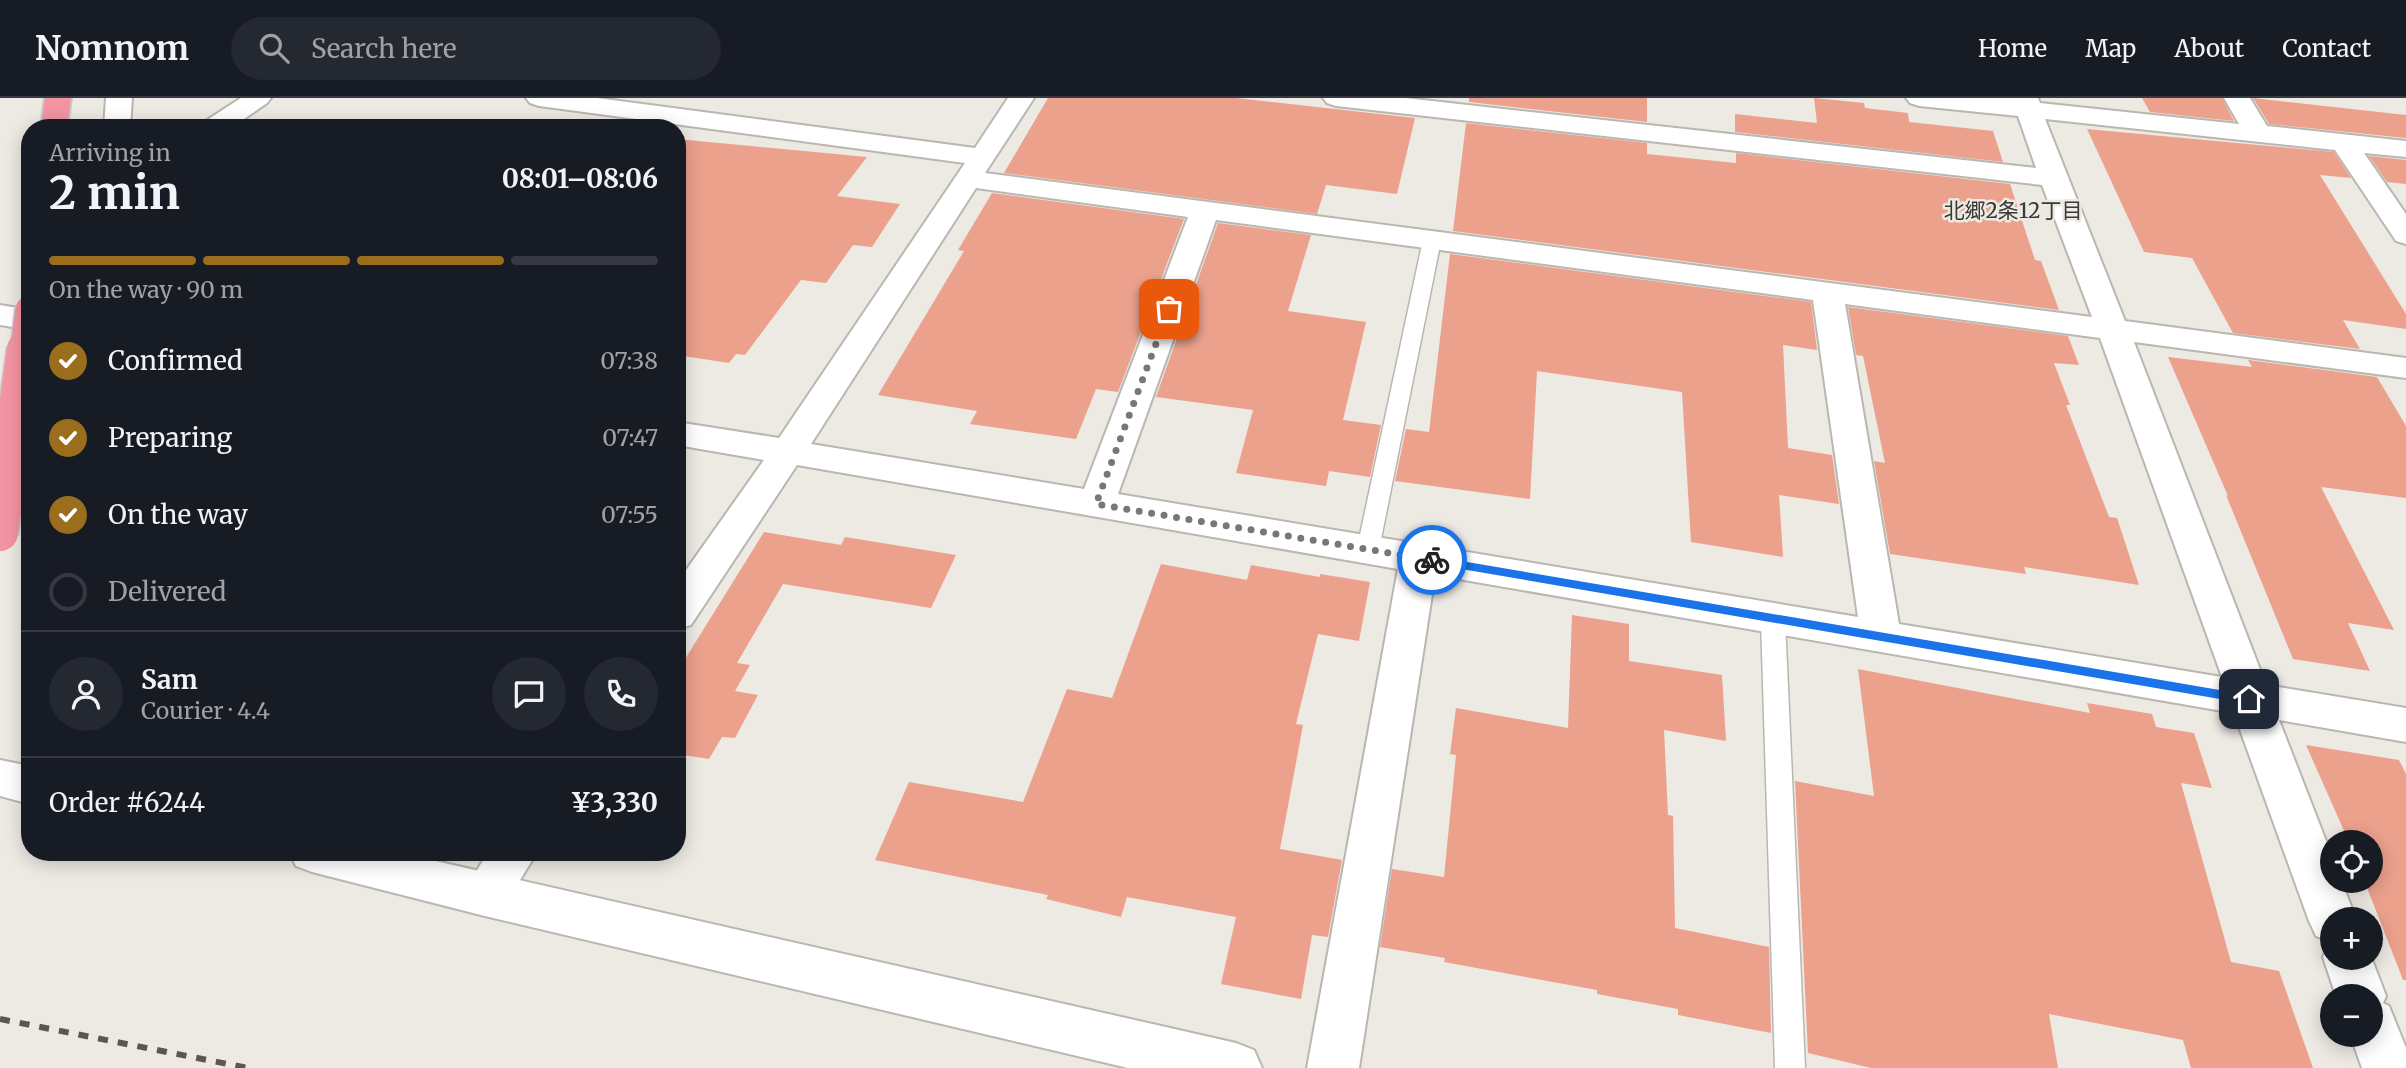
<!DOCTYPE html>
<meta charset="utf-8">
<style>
body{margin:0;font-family:Merriweather,"Noto Sans JP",serif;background:#242831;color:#f1f3f6;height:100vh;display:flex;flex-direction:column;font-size:26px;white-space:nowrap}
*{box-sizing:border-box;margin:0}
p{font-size:23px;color:#9ea1a6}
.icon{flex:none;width:38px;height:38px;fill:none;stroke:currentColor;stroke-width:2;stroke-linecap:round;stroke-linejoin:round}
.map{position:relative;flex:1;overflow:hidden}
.side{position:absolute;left:21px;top:21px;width:665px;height:742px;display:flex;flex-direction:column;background:#171b24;border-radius:28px;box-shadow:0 4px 18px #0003}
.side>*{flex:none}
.buttons{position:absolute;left:2320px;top:732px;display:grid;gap:14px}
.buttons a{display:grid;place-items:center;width:63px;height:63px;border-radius:50%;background:#171b24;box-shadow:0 4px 18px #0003;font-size:35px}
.pin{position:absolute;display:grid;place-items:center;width:60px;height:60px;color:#fff;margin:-30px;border-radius:14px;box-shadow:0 4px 10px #0006}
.courier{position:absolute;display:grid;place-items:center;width:70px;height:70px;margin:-35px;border:5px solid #1a73e8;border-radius:50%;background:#fff;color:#222;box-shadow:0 2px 9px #0007}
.head em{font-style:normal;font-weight:700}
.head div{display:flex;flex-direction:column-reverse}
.head{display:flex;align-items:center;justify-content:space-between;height:119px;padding:0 28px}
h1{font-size:46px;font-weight:700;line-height:52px}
.bar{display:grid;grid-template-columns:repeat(4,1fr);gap:10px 7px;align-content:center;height:84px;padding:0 28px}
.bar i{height:9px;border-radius:5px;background:#363941}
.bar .active{background:#9b6e1d}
.bar p{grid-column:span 4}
.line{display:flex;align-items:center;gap:18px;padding:0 28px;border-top:2px solid #363941}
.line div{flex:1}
.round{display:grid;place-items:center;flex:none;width:74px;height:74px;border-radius:37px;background:#242831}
ol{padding:0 28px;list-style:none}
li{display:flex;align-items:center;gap:21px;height:77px}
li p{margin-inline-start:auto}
li .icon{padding:7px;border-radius:50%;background:#9b6e1d;color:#fff;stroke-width:4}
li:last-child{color:#9ea1a6}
li i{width:38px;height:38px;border:4px solid #363941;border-radius:50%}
header{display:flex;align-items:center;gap:42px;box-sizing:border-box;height:98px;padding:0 35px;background:#171b24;border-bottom:2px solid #363941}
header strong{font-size:33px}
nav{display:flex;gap:38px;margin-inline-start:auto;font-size:24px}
.search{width:490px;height:63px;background:#242831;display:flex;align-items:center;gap:18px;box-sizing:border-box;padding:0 24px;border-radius:38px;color:#9ea1a6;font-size:26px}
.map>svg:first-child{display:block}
.building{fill:#eca18d}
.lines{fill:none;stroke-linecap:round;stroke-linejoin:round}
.service-casing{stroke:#bab6b0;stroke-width:3}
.minor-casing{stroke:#bab6b0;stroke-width:4}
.tertiary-casing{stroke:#bab6b0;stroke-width:4}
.trunk-casing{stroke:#c8c8c7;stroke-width:4}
.service{fill:#fff;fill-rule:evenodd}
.minor{fill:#fff;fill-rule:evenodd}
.tertiary{fill:#fff;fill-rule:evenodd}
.trunk{fill:#f394a2;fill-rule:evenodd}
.rail{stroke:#595754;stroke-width:6;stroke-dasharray:10 10;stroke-linecap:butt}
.trunk-bridge-far1-casing{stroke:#c8c8c7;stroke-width:32;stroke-linecap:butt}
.trunk-bridge-casing{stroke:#c8c8c7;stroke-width:39;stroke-linecap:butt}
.trunk-bridge-far1{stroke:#f394a2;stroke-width:29}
.trunk-bridge{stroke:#f394a2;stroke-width:36}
.route{fill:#1a73e8}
.done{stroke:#797773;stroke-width:7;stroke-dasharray:0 12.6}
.labels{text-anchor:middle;stroke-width:5;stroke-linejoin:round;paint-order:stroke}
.far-neighbourhood-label{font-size:21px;fill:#3a3936;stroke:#ede9e3}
</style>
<header>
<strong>Nomnom</strong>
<div class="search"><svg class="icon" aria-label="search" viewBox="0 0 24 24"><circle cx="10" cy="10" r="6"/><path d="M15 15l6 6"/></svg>Search here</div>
<nav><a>Home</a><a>Map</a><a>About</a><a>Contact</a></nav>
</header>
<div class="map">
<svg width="2406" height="970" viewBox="0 0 2406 970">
<rect width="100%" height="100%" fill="#ede9e3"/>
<!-- building -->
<path class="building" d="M1048,0H1236L1415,20L1397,96L1326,87L1317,116L1004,75Z
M1469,0H1647V24L1469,4Z
M1814,0L1864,5L1865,10L1908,15L1909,24L1993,33L2003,64L1735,34V16L1817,25Z
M2142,0H2222L2234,23L2150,14Z
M2253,0L2406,17V40L2269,26Z
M1466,25L1647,45V56L1736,65V55L2010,86L2035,162L2041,163L2059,212L1453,133Z
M2087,31L2334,54L2351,80L2320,77L2406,216V231L2343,222L2360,251L2233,235L2192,160L2144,154Z
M677,41L867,59L837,98L900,106L872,149L853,147L826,185L801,182L745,257L736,256L729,265L677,257Z
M2369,58L2406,62V86L2387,84Z
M992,95L1184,121L1118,294L1096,291L1076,341L970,326L977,313L878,297L964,153L958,152Z
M1218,125L1311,137L1288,213L1366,224L1343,322L1381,327L1370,379L1329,373L1326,388L1236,375L1253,312L1156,299Z
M1450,156L1811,204L1817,252L1783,247L1788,350L1832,357L1839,406L1779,397L1783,459L1691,444L1682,294L1537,273L1530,401L1395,383L1406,331L1429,334Z
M1848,209L2068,238L2079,267L2054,265L2070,307H2066L2109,419L2117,420L2139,487L2024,469L2026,476L1890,456L1874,363L1885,365L1863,258L1856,257Z
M2168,259L2252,269L2248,262L2377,279L2406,328V400L2321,389L2394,532L2348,525L2370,573L2293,561L2226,397L2228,398Z
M764,434L841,447L845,439L956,457L931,510L783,486L737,565L750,567L735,593L758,597L735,640L722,639L709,661L677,656V574Z
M1161,466L1247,482L1251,467L1320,479V476L1370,484L1359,543L1318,536L1296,626L1303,627L1280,751L1342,762L1328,839L1312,837L1301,901L1221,886L1236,819L1127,799L1121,819L1046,801L1048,797L875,762L909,684L1023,704L1067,591L1112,600Z
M1572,517L1629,526V563L1722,577L1726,643L1664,632L1668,717L1673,718L1675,830L1769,849L1771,935L1678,917V911L1597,896V892L1444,864L1445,860L1380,849L1392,771L1444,779L1456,657L1450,656L1456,610L1568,630Z
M1858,571L2090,615L2087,605L2152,616L2156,629L2194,635L2212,690L2181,685L2231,864L2279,873L2313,970H2191L2183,942L2049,916L2058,970H1871L1808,955L1795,683L1874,698Z
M2306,647L2399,662L2406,676V882H2403L2364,782H2371V744H2349Z"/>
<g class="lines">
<!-- service casing -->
<g class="service-casing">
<path id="service" d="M1432,137L1441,142L1379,451L1376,457L1368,459L1360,457L1357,451L1423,142Z
M1773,513L1781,516L1785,522L1805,970H1775L1761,522L1765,516Z"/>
</g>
<!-- minor casing -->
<g class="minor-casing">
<path id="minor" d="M106,0H132L130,30H104Z
M241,0H271L267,5L231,30H200L204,24Z
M526,0H597L975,50L1008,0H1034L985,75L2092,219L2042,87L1336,8L1327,5L1323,0H1405L2036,70L2018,18L1919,8L1910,5L1906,0H2038L2040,5L2239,26L2224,0H2250L2267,28L2406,43V59L2364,55L2406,116V146L2396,143L2335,52L2045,21L2125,223L2406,260V280L2134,244L2266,587L2406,610V644L2279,622L2333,761V782H2341L2356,821H2333V859H2371L2386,898L2383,905L2389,908L2406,950V970H2362L2350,936H2371V898H2336L2323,859L2330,843L2316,838L2309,823L2234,615L1435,477L1359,970H1307L1398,471L797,367L691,527L677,531V485L764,362L677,347V324L779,340L965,65L539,8L530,5ZM976,90L1188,119L1084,391L811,346ZM1216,122L1813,202L1858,519L1118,396ZM1845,206L2100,240L2222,579L1899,526Z
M0,207L30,212V232L0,227Z
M488,754H537L502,812L485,818L468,812L462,797Z"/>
</g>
<!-- tertiary casing -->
<g class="tertiary-casing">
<path id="tertiary" d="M0,662L30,668V706L0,698Z
M289,754H396L1236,945L1254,952L1262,970H1128L485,818L312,774L296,768Z"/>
</g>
<!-- trunk casing -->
<g class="trunk-casing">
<path id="trunk" d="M45,0H71L67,30H41Z"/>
</g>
<!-- service -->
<use href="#service" class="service"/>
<!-- minor -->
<use href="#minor" class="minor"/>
<!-- tertiary -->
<use href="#tertiary" class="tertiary"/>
<!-- trunk -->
<use href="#trunk" class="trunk"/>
<!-- rail -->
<path class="rail" d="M0,921L248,970"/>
<!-- trunk-bridge-far1 casing -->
<g class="trunk-bridge-far1-casing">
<path id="trunk-bridge-far1" d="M25,253L30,212"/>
</g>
<!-- trunk-bridge casing -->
<g class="trunk-bridge-casing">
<path id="trunk-bridge" d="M0,435L25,251"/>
</g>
<!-- trunk-bridge-far1 -->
<use href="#trunk-bridge-far1" class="trunk-bridge-far1"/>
<!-- trunk-bridge -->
<use href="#trunk-bridge" class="trunk-bridge"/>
</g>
<!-- route -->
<path class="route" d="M1432,458L2249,597L2255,601L2249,606L1432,466L1427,462Z"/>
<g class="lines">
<!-- done -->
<path class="done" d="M1169,211L1096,406L1432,462"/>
</g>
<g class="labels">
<!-- far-neighbourhood labels -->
<g class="far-neighbourhood-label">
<text x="2013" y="120">北郷2条12丁目</text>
</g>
</g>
</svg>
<div class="buttons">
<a><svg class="icon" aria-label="locate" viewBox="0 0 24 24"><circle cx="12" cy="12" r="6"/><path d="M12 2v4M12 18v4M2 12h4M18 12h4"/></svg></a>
<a>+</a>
<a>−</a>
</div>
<div class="pin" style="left:1169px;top:211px;background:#ea580c"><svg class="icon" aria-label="bag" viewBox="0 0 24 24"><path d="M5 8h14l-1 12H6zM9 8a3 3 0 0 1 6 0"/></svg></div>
<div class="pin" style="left:2249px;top:601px;background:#1f2937"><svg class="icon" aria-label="home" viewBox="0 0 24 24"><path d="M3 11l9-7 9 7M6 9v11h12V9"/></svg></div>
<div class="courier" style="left:1432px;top:462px"><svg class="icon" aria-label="bike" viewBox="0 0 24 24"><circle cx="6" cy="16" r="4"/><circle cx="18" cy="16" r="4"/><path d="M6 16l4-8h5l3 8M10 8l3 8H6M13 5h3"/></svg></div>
<section class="side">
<div class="head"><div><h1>2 min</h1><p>Arriving in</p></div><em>08:01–08:06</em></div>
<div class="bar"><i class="active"></i><i class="active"></i><i class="active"></i><i></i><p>On the way · 90 m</p></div>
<ol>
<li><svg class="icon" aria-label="check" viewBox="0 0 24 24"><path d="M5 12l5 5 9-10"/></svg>Confirmed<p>07:38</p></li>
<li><svg class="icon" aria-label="check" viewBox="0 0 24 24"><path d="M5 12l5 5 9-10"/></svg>Preparing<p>07:47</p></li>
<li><svg class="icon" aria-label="check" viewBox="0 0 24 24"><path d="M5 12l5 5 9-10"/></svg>On the way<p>07:55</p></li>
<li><i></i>Delivered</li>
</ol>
<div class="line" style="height:126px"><a class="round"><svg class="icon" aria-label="person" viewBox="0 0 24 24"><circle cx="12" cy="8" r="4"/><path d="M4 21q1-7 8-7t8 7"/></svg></a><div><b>Sam</b><p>Courier · 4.4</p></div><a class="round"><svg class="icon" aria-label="chat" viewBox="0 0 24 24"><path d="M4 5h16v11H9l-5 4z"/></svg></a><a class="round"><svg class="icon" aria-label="phone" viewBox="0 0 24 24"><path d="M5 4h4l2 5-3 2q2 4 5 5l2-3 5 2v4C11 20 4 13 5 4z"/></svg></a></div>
<div class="line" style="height:91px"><div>Order #6244</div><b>¥3,330</b></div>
</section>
</div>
